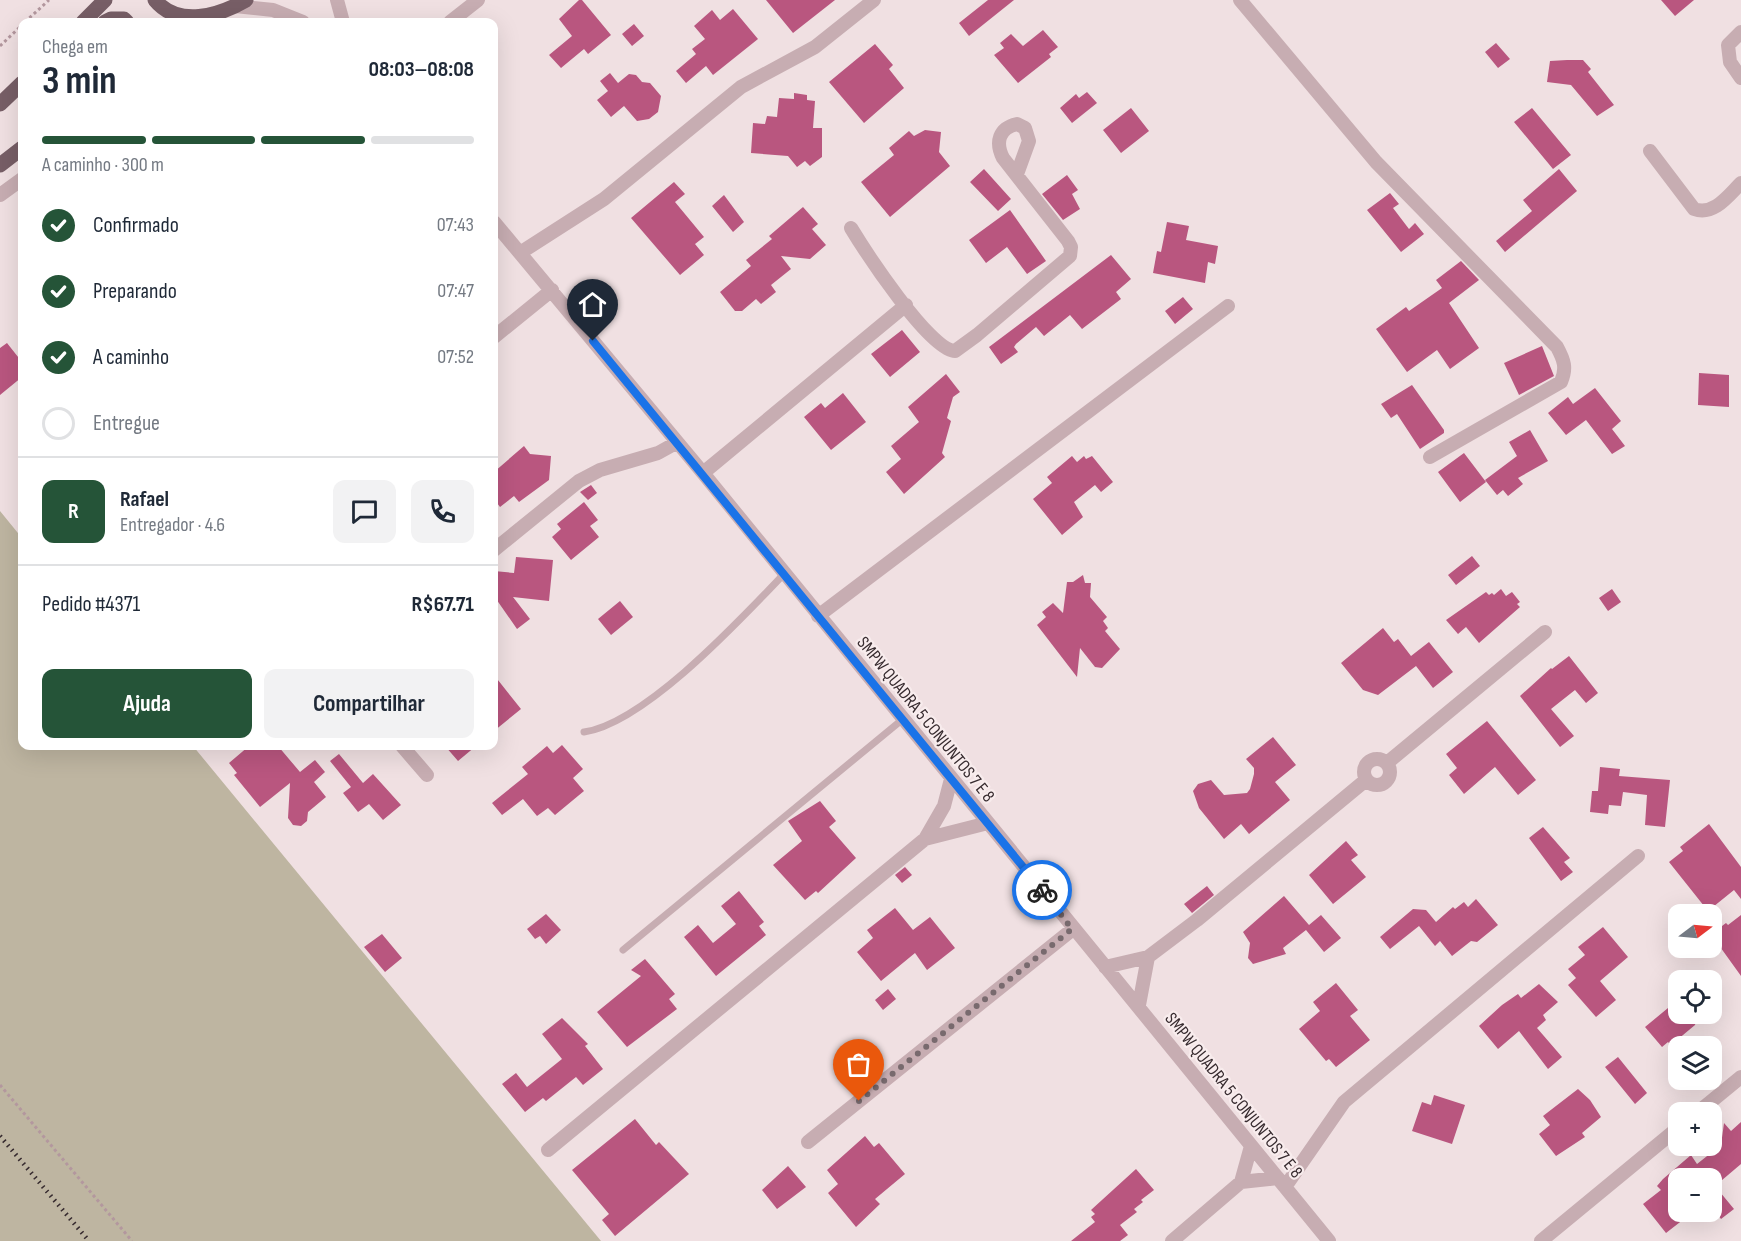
<!DOCTYPE html>
<html lang="pt">
<meta charset="utf-8">
<style>
body{margin:0;font-family:"Sofia Sans Condensed",sans-serif;background:#f2f2f3;color:#1f2937;height:100vh;display:flex;flex-direction:column;font-size:22px;white-space:nowrap}
*{box-sizing:border-box;margin:0}
p{font-size:20px;color:#747a83}
.icon{flex:none;width:33px;height:33px;fill:none;stroke:currentColor;stroke-width:2;stroke-linecap:round;stroke-linejoin:round}
.map{position:relative;flex:1;overflow:hidden}
.side{position:absolute;left:18px;top:18px;width:480px;height:732px;display:flex;flex-direction:column;background:#fff;border-radius:12px;box-shadow:0 6px 24px #0002}
.side>*{flex:none}
.needle{width:39px;rotate:74deg}
.buttons{position:absolute;left:1668px;top:904px;display:grid;gap:12px}
.buttons a{display:grid;place-items:center;width:54px;height:54px;border-radius:12px;background:#fff;box-shadow:0 6px 24px #0002;font-size:30px}
.pin{position:absolute;display:grid;place-items:center;width:51px;height:51px;color:#fff;margin:-62px -26px;border-radius:50% 50% 50% 0;rotate:-45deg;box-shadow:0 0 6px #0007}
.pin .icon{rotate:45deg}
.courier{position:absolute;display:grid;place-items:center;width:60px;height:60px;margin:-30px;border:4px solid #1a73e8;border-radius:50%;background:#fff;color:#222;box-shadow:0 2px 8px #0007}
.head em{font-style:normal;font-weight:700}
.head div{display:flex;flex-direction:column-reverse}
.head{display:flex;align-items:center;justify-content:space-between;height:102px;padding:0 24px}
h1{font-size:39px;font-weight:700;line-height:45px}
.bar{display:grid;grid-template-columns:repeat(4,1fr);gap:9px 6px;align-content:center;height:72px;padding:0 24px}
.bar i{height:8px;border-radius:4px;background:#e0e1e3}
.bar .on{background:#255438}
.bar p{grid-column:span 4}
.line{display:flex;align-items:center;gap:15px;padding:0 24px;border-top:2px solid #e0e1e3}
.line div{flex:1}
.round{display:grid;place-items:center;flex:none;width:63px;height:63px;border-radius:12px;background:#f2f2f3}
ol{padding:0 24px;list-style:none}
li{display:flex;align-items:center;gap:18px;height:66px}
li p{margin-inline-start:auto}
li .icon{padding:6px;border-radius:50%;background:#255438;color:#fff;stroke-width:4}
li:last-child{color:#747a83}
li i{width:33px;height:33px;border:3px solid #e0e1e3;border-radius:50%}
.action{display:flex;gap:12px;margin-top:auto;padding:12px 24px}
.action a{flex:1;height:69px;border-radius:12px;background:#255438;color:#fff;font-size:24px;font-weight:700;line-height:69px;text-align:center}
.action a+a{background:#f2f2f3;color:#1f2937}
.map>svg:first-child{display:block}
.green{fill:#beb5a1}
.building{fill:#b9567f}
.lines{fill:none;stroke-linecap:round;stroke-linejoin:round}
.path{stroke:#b3979e;stroke-width:3;stroke-dasharray:3 3;stroke-linecap:butt}
.service{stroke:#c7adb2;stroke-width:7}
.minor{stroke:#c7adb2;stroke-width:14}
.primary{stroke:#775e66;stroke-width:15}
.rail{stroke:#372b2f;stroke-width:4.5;stroke-dasharray:1.5 4.5;stroke-linecap:butt}
.done{stroke:#786a6e;stroke-width:6;stroke-dasharray:0 10.8}
.route{stroke:#1a73e8;stroke-width:8}
.labels{text-anchor:middle;stroke-width:4.5;stroke-linejoin:round;paint-order:stroke}
.street-label{font-size:18px;fill:#372b2f;stroke:#f8eced}
</style>
<div class="map">
<svg width="1741" height="1241" viewBox="0 0 1741 1241">
<rect width="100%" height="100%" fill="#f0e0e2"/>
<!-- green -->
<path class="green" d="M0,511L22,538V746H193L601,1241H0Z"/>
<!-- building -->
<path class="building" d="M579,0H582L611,35L588,54L584,49L561,68L549,55L572,36L559,19Z
M766,0H835L793,33Z
M988,0H1014L969,36L959,23Z
M1661,0H1694L1675,16Z
M733,9L758,39L713,75L706,66L686,83L676,71L696,54L692,49L705,39L694,26L712,10L720,20Z
M634,24L644,36L632,46L622,34Z
M1043,30L1058,47L1049,54L1051,57L1018,83L994,55L1004,48L1000,43L1011,34L1023,46Z
M1496,43L1510,59L1498,68L1485,52Z
M875,44L893,65L889,69L904,88L864,123L829,82Z
M1567,60H1583L1591,69L1588,72L1614,105L1597,116L1571,85L1547,82L1550,61Z
M610,73L618,83L629,74L636,75L642,82L650,83L661,96L658,112L649,119L637,121L624,106L611,117L597,100L608,91L600,81Z
M1087,92L1097,103L1072,123L1060,108L1076,94L1079,98Z
M794,93L807,95V100L815,101L813,128H822V157L810,166L805,161L797,167L788,156L751,153L753,123L765,124L767,116L777,117L779,98L794,99Z
M1131,108L1149,131L1121,153L1103,130Z
M1532,108L1571,155L1553,169L1514,122Z
M925,130L941,132L939,152L950,166L890,217L861,182L894,155L889,148L909,131L914,136Z
M984,169L1011,199L998,211L970,182Z
M1559,169L1577,191L1505,252L1496,241L1532,211L1523,200Z
M1067,175L1078,190L1072,194L1080,209L1063,220L1042,194Z
M674,182L685,194L675,202L704,237L695,244L704,255L680,275L631,218Z
M1390,193L1399,204L1393,208L1409,229L1415,223L1424,234L1401,252L1367,210Z
M724,195L744,222L733,232L712,206Z
M803,207L818,224L812,229L826,245L810,259L781,256L791,269L771,285L776,292L761,304L756,299L742,311H735L720,292L751,266L746,260L772,239L769,236Z
M1010,210L1046,261L1027,274L1007,247L986,263L969,240Z
M1167,222L1189,226L1186,240L1218,246L1215,264L1208,262L1205,283L1153,273L1157,251L1161,252Z
M1111,255L1131,279L1116,292L1121,299L1082,329L1070,315L1044,336L1036,327L1016,344L1014,347L1018,352L1001,364L989,347Z
M1461,261L1479,280L1449,303L1479,348L1450,369L1437,350L1407,372L1376,329L1406,307L1409,311L1442,288L1436,280Z
M1183,297L1193,309L1175,324L1165,311Z
M902,330L920,352L890,377L871,354Z
M7,343L22,362V377L0,395V348Z
M1542,346L1554,376L1519,395L1504,363Z
M1699,373L1729,375V407L1698,405Z
M946,374L960,392L953,397L947,418L951,421L942,453L945,457L904,494L886,472L901,459L891,446L919,422L908,407Z
M1412,385L1444,430V433L1420,449L1397,414L1391,418L1381,404Z
M1595,388L1621,421L1612,429L1625,446L1612,454L1586,420L1566,435L1548,413L1568,397L1573,404Z
M843,393L866,422L831,450L804,417L821,403L825,408Z
M1530,430L1548,461L1518,478L1523,484L1508,496L1503,490L1497,495L1485,480L1517,456L1509,442Z
M524,446L530,454L551,456L549,480L519,502L514,496L500,507L494,499V472Z
M1464,453L1486,482L1460,502L1438,472Z
M1072,456L1077,462L1084,456L1086,459L1092,456L1113,482L1101,492L1095,485L1074,502L1083,517L1062,535L1033,499L1052,483L1047,477Z
M591,485L597,493L588,500L580,492Z
M584,502L598,520L590,526L599,537L571,560L552,537L561,529L557,524Z
M1472,556L1480,566L1456,585L1448,575Z
M516,557L553,560L549,601L513,597L530,619L517,629L494,596V571L514,573Z
M1083,575L1085,583H1091L1090,597L1107,617L1103,621L1108,628L1105,631L1120,649L1102,668L1095,667L1080,648L1077,677L1037,625L1046,617L1042,612L1053,603L1063,613L1067,582H1073Z
M1501,589L1506,596L1512,592L1520,602L1517,604L1520,607L1479,643L1466,627L1458,634L1446,620L1486,592L1489,595L1492,593L1494,595Z
M1612,589L1621,602L1608,611L1599,598Z
M620,601L633,617L611,635L598,619Z
M1383,628L1394,642L1398,639L1411,656L1429,642L1453,672L1433,688L1416,666L1378,695L1363,690L1341,663Z
M1569,656L1598,693L1586,703L1575,690L1551,709L1574,736L1560,747L1520,696L1551,668L1552,669Z
M494,675L521,709L494,731Z
M1487,721L1536,780L1518,795L1495,767L1464,794L1449,775L1457,768L1446,754Z
M1273,737L1296,765L1275,782L1290,800L1249,834L1241,824L1224,839L1199,808L1193,791L1198,784L1211,780L1224,795L1247,793L1250,789L1254,774V768L1246,759Z
M562,745L583,769L573,778L584,791L555,815L548,808L537,816L523,799L502,815L492,803L528,774L522,767L547,746L553,753Z
M249,746H278L300,772L315,760L325,772L314,782L326,797L308,812L307,821L301,826L293,825L288,818L290,783L260,807L234,775L237,773L229,763Z
M445,746H476L458,761Z
M339,754L363,783L373,774L401,805L383,820L369,804L358,812L343,793L351,787L330,761Z
M1600,767L1620,769L1619,776L1670,780L1665,827L1645,825L1647,795L1623,792L1621,806L1609,805L1608,814L1590,812L1592,791H1598Z
M820,801L836,821L829,827L856,858L818,893L816,891L805,900L773,865L802,841L788,821Z
M1709,824L1741,867V899L1734,890L1708,911L1669,862L1683,851L1680,847Z
M1543,827L1570,858L1564,862L1573,872L1561,881L1529,838Z
M1346,841L1358,855L1351,860L1366,877L1333,904L1309,875Z
M905,867L912,875L902,883L895,875Z
M1207,886L1214,895L1192,913L1184,904Z
M739,891L764,922L759,926L766,935L716,976L684,937L698,925L713,943L736,924L721,906Z
M1284,896L1309,925L1321,915L1341,938L1324,952L1306,930L1283,948L1286,954L1253,964L1248,958L1250,943L1243,932Z
M1476,899L1498,925L1477,942L1471,941L1452,956L1440,941L1435,946L1419,926L1390,949L1380,937L1413,909L1426,910L1436,922L1453,907L1455,909L1464,902L1468,907Z
M895,908L913,930L930,917L955,948L927,970L915,953L881,981L857,952L873,938L867,930Z
M546,914L561,930L546,944L540,936L535,939L527,929Z
M1741,915V976L1713,937L1716,935L1714,932L1726,923L1728,925Z
M1603,927L1628,957L1600,981L1616,1000L1596,1017L1568,985L1576,978L1568,969L1585,955L1578,947Z
M382,934L402,958L385,972L364,947Z
M645,959L675,994L669,999L677,1009L627,1047L597,1012L641,976L631,970Z
M1336,983L1358,1010L1350,1016L1370,1040L1336,1067L1329,1059L1326,1061L1299,1029L1320,1011L1313,1002Z
M1539,984L1558,1002L1543,1015L1546,1020L1537,1028L1562,1057L1548,1069L1519,1031L1498,1049L1479,1026L1502,1005L1518,994L1521,998Z
M888,989L896,999L883,1010L875,1000Z
M1678,1007V1014H1691L1696,1021L1695,1025L1671,1045L1668,1042L1662,1047L1645,1027L1668,1008L1671,1013Z
M562,1018L588,1044L585,1046L603,1069L583,1085L576,1077L546,1101L543,1098L525,1112L502,1084L516,1073L527,1087L562,1059L542,1034Z
M1618,1057L1647,1093L1635,1104L1605,1067Z
M1578,1089L1590,1100L1601,1117L1582,1133L1585,1137L1556,1156L1539,1134L1550,1125L1543,1116Z
M1434,1095L1465,1105L1452,1144L1412,1131L1422,1102L1431,1105Z
M635,1119L656,1145L659,1142L689,1174L615,1236L602,1220L609,1214L572,1170Z
M1741,1122V1164L1715,1186L1734,1209L1721,1219L1712,1207V1179H1678V1212H1693L1666,1233L1643,1204L1661,1190L1657,1186L1663,1179L1691,1155L1697,1164L1721,1145L1724,1123L1731,1131Z
M865,1136L874,1147L879,1143L905,1174L875,1199L880,1204L856,1227L828,1193L838,1184L827,1170Z
M788,1166L806,1187L777,1209L762,1190Z
M1136,1169L1154,1190L1141,1200L1143,1202L1134,1209L1137,1212L1120,1225L1128,1235L1120,1241H1071L1095,1222L1091,1217L1095,1214L1091,1210Z"/>
<g class="lines">
<!-- path -->
<path class="path" d="M25,22L49,0
M0,46L22,25
M0,1085L132,1241"/>
<!-- service -->
<path class="service" d="M584,732C645,723 740,620 784,574
M623,950L903,719"/>
<!-- minor -->
<path class="minor" d="M337,0L343,22
M1240,0L1376,162L1557,347C1564,360 1567,368 1561,382L1430,457
M235,6L273,10L303,22
M450,22L478,0
M1741,32L1728,45L1730,62L1741,78
M1650,151L1694,209C1714,216 1728,196 1741,183
M0,195L22,179
M494,222L703,473L1329,1241
M851,228C865,251 930,351 955,351L977,335L1070,256L1071,247L1068,241L1003,158C995,142 999,128 1017,124L1025,128L1029,141L1017,174
M520,253L604,199L741,87L815,47L874,0
M494,337L552,290
M703,473L906,305
M494,550L579,481L600,470L658,453L676,443
M818,616L1228,306
M402,746L427,775
M1364 772a13 13 0 1 1 26 0a13 13 0 1 1-26 0Z
M1387,763L1545,632
M925,839L988,823
M1105,967L1148,957L1197,920L1366,780
M1139,1005L1148,957
M1697,1113L1741,1077
M808,1142L1073,929
M548,1150L925,839L944,806L951,779
M1241,1182L1251,1146
M1285,1187L1344,1102L1638,856
M1172,1241L1241,1182L1278,1178
M1541,1241L1678,1128"/>
<!-- primary -->
<path class="primary" d="M155,0C178,28 219,16 246,0
M83,22L105,0
M105,22L111,19H124L127,22
M0,104L22,83
M0,165L22,148"/>
<!-- rail -->
<path class="rail" d="M0,1136L89,1241"/>
</g>
<g class="lines">
<!-- done -->
<path class="done" d="M859,1101L1072,929L1042,890"/>
<!-- route -->
<path class="route" d="M593,341L1042,890"/>
</g>
<g class="labels">
<!-- street labels -->
<g class="street-label">
<text transform="translate(926 719) rotate(51)" y="6">SMPW QUADRA 5 CONJUNTOS 7 E 8</text>
<text transform="translate(1234 1095) rotate(51)" y="6">SMPW QUADRA 5 CONJUNTOS 7 E 8</text>
</g>
</g>
</svg>
<div class="buttons">
<a><svg class="needle" viewBox="-14 -14 28 28"><path d="M0-13l5 13h-10z" fill="#e53935"/><path d="M0 13l5-13h-10z" fill="#747a83"/></svg></a>
<a><svg class="icon" aria-label="locate" viewBox="0 0 24 24"><circle cx="12" cy="12" r="6"/><path d="M12 2v4M12 18v4M2 12h4M18 12h4"/></svg></a>
<a><svg class="icon" aria-label="layers" viewBox="0 0 24 24"><path d="M12 4l9 5-9 5-9-5zM3 14l9 5 9-5"/></svg></a>
<a>+</a>
<a>−</a>
</div>
<div class="pin" style="left:859px;top:1101px;background:#ea580c"><svg class="icon" aria-label="bag" viewBox="0 0 24 24"><path d="M5 8h14l-1 12H6zM9 8a3 3 0 0 1 6 0"/></svg></div>
<div class="pin" style="left:593px;top:341px;background:#1f2937"><svg class="icon" aria-label="home" viewBox="0 0 24 24"><path d="M3 11l9-7 9 7M6 9v11h12V9"/></svg></div>
<div class="courier" style="left:1042px;top:890px"><svg class="icon" aria-label="bike" viewBox="0 0 24 24"><circle cx="6" cy="16" r="4"/><circle cx="18" cy="16" r="4"/><path d="M6 16l4-8h5l3 8M10 8l3 8H6M13 5h3"/></svg></div>
<section class="side">
<div class="head"><div><h1>3 min</h1><p>Chega em</p></div><em>08:03–08:08</em></div>
<div class="bar"><i class="on"></i><i class="on"></i><i class="on"></i><i></i><p>A caminho · 300 m</p></div>
<ol>
<li><svg class="icon" aria-label="check" viewBox="0 0 24 24"><path d="M5 12l5 5 9-10"/></svg>Confirmado<p>07:43</p></li>
<li><svg class="icon" aria-label="check" viewBox="0 0 24 24"><path d="M5 12l5 5 9-10"/></svg>Preparando<p>07:47</p></li>
<li><svg class="icon" aria-label="check" viewBox="0 0 24 24"><path d="M5 12l5 5 9-10"/></svg>A caminho<p>07:52</p></li>
<li><i></i>Entregue</li>
</ol>
<div class="line" style="height:108px"><b class="round" style="background:#255438;color:#fff">R</b><div><b>Rafael</b><p>Entregador · 4.6</p></div><a class="round"><svg class="icon" aria-label="chat" viewBox="0 0 24 24"><path d="M4 5h16v11H9l-5 4z"/></svg></a><a class="round"><svg class="icon" aria-label="phone" viewBox="0 0 24 24"><path d="M5 4h4l2 5-3 2q2 4 5 5l2-3 5 2v4C11 20 4 13 5 4z"/></svg></a></div>
<div class="line" style="height:78px"><div>Pedido #4371</div><b>R$67.71</b></div>
<div class="action"><a>Ajuda</a><a>Compartilhar</a></div>
</section>
</div>
